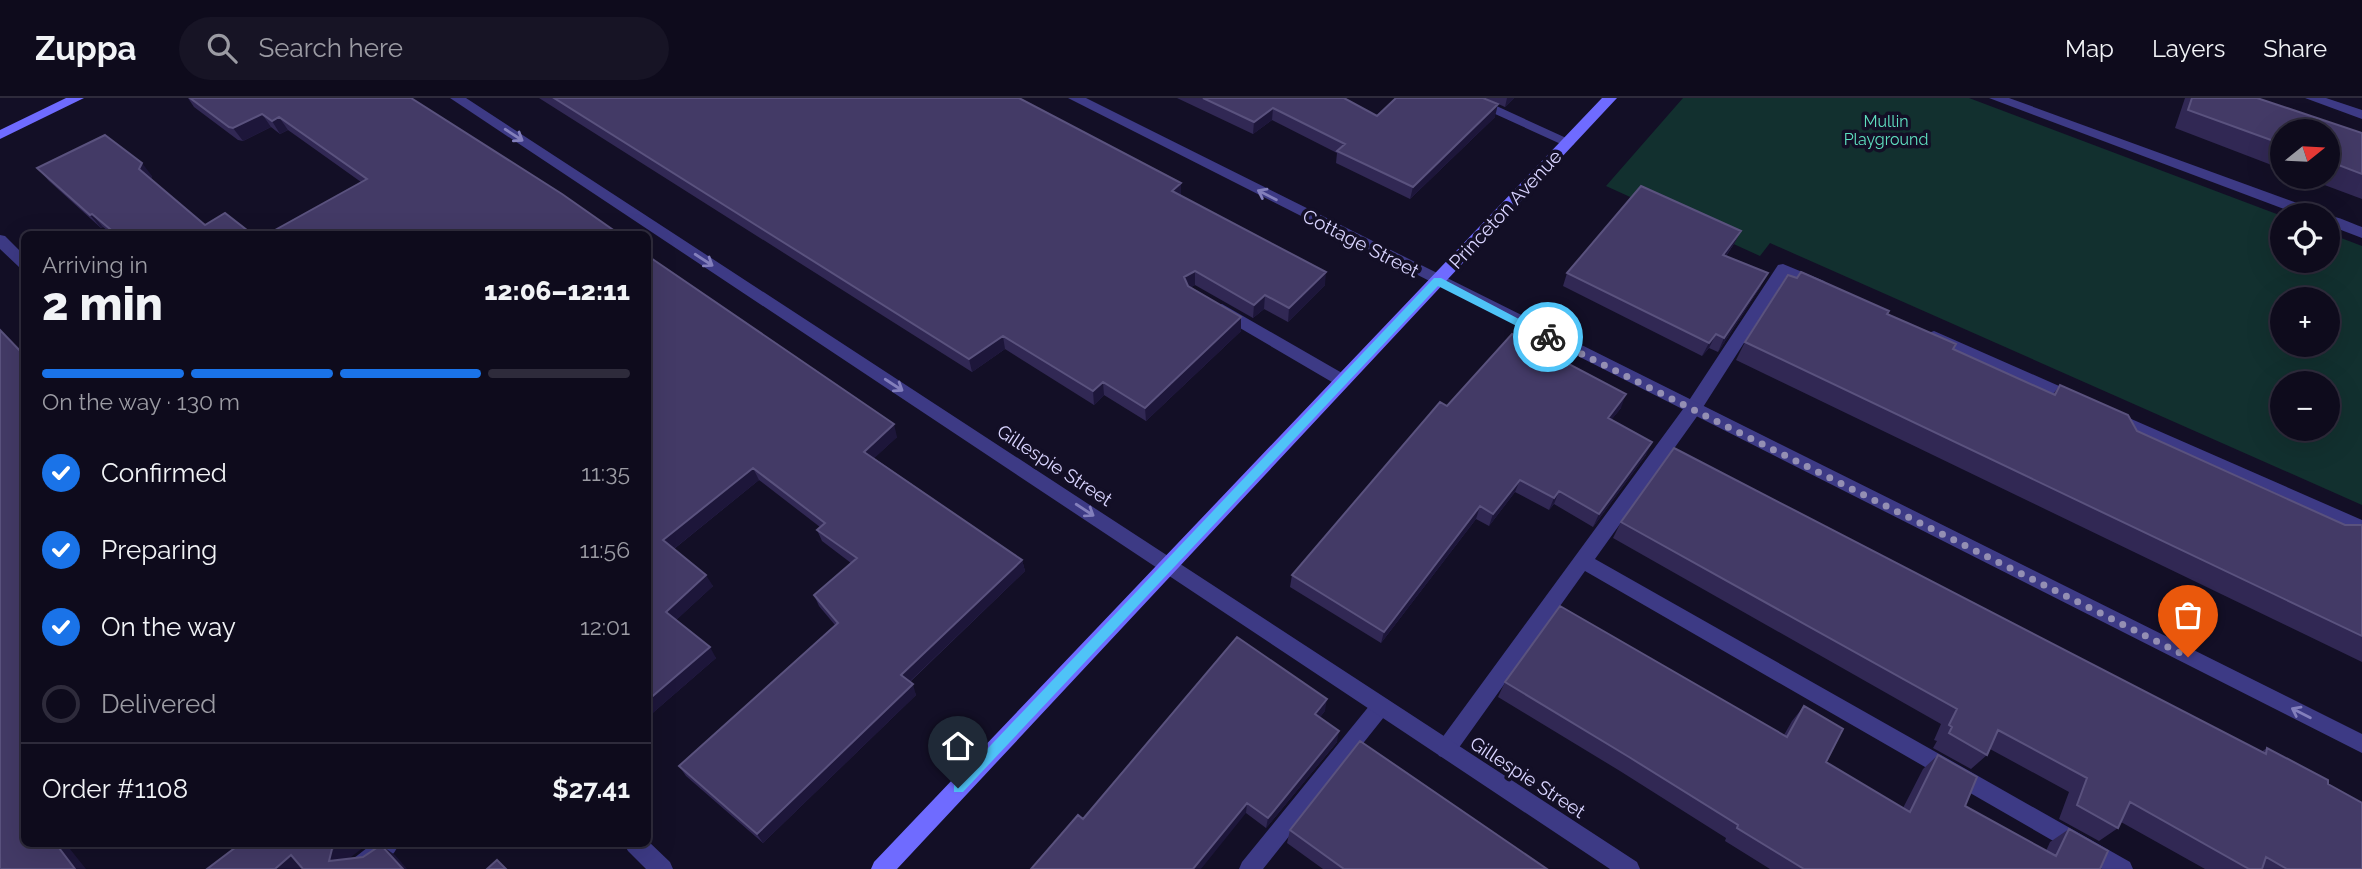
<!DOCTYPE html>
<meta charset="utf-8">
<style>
body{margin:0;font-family:Raleway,sans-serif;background:#171425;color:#f1f3f6;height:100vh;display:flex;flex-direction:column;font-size:26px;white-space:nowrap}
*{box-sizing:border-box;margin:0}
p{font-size:23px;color:#9b9ba3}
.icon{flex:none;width:38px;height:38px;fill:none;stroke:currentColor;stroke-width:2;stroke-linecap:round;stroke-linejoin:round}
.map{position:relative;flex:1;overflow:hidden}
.panel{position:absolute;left:21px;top:133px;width:630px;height:616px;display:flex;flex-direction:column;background:#0e0b1c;border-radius:10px;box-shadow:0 7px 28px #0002,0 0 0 2px #2e2b3b}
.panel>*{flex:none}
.needle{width:46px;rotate:72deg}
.tools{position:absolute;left:2270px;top:21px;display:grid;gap:14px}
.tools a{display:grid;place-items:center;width:70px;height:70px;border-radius:50%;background:#0e0b1c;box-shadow:0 7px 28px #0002,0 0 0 2px #2e2b3b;font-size:35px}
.pin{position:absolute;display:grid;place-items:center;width:60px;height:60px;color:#fff;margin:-72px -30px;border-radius:50% 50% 50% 0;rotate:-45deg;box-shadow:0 0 7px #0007}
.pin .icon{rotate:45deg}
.courier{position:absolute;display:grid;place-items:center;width:70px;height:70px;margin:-35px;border:5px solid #4fc3f7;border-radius:50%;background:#fff;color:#222;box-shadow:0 2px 9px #0007}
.head em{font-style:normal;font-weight:800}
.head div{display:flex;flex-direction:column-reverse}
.head{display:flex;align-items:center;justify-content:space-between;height:119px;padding:0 21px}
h1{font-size:46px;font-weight:800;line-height:52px}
.bar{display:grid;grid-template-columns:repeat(4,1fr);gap:10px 7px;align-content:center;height:84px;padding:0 21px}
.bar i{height:9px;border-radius:5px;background:#2e2b3b}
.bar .on{background:#1a73e8}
.bar p{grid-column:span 4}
.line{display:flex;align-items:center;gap:18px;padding:0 21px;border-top:2px solid #2e2b3b}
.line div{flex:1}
ol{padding:0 21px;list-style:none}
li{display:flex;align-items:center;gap:21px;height:77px}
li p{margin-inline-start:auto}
li .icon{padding:7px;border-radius:50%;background:#1a73e8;color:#fff;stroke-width:4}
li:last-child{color:#9b9ba3}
li i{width:38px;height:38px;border:4px solid #2e2b3b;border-radius:50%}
header{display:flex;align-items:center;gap:42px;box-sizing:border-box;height:98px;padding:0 35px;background:#0e0b1c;border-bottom:2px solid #2e2b3b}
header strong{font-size:33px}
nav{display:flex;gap:38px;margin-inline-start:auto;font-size:24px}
.search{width:490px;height:63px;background:#171425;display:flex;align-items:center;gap:18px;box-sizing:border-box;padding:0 24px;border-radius:38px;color:#9b9ba3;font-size:26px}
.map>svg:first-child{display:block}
.green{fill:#12302f;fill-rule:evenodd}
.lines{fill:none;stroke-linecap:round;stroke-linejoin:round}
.lane{fill:#3d3a85;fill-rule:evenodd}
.street{fill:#3d3a85;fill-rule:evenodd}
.secondary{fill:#6f6bff;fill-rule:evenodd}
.wall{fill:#312854}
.shaded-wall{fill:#1d163a}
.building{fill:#433a66;stroke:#5a527e;stroke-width:2}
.oneway{stroke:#837fbc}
.route{fill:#4fc3f7}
.done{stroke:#948fb3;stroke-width:7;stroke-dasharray:0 12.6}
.labels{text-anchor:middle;stroke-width:7;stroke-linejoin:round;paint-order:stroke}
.far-park-label{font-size:16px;fill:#5fe0c0;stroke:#130f26}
.street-label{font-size:19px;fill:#d9d4ff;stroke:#130f26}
</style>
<header>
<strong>Zuppa</strong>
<div class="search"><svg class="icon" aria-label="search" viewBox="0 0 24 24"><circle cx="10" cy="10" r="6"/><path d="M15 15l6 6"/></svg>Search here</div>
<nav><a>Map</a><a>Layers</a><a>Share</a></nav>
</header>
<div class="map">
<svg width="2362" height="771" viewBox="0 0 2362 771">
<rect width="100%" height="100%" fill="#130f26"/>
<!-- green -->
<path class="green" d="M1683,0H1969L2282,118V163H2328V135L2362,148V407L1770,145L1760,158L1606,88ZM2282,201H2328V247H2282ZM2282,285H2328V331H2282Z"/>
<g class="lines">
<!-- lane -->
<path class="lane" d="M1460,0H1479L1575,44L1573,47H1563Z
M1989,0H2009L2319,113L2321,117H2300Z
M2327,117C2339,119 2351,125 2362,129V140L2328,127Z
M1783,166L1824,183L1827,187L1819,192L1786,179L1698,317L1595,461L2130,764L2133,771H2102L1585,473L1453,658L1446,660L1439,658L1436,651L1439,644L1686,307L1778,167Z
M1222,206L1349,279L1351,283L1349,287H1337L1216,216L1214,212L1216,208Z
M1934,233L2084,299L2086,303L2084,307H2072L1928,243L1926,239L1928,235Z
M2113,313L2362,422V437L2107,324L2105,319L2107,314Z
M1381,599L1388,602L1391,608L1388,614L1263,771H1239L1242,764L1374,602Z
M372,746H399C388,770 369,771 346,771L349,764Z"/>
<!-- street -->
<path class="street" d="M450,0H466L1637,764L1640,771H1610Z
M1068,0H1086L2362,636V655Z
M2305,0H2326L2362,12V21Z
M0,137L5,138L24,157V170L19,169L0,151Z
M648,743L670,764L673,771H646L628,753L624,746H648Z"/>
<!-- secondary -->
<path class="secondary" d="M66,0H84L0,41V32Z
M1602,0H1617L897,771H871L874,764Z"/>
</g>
<!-- wall -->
<path class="wall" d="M188,0H411L562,96L361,84L288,32L280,36L271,29L243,43L238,42L194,9Z
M539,0H1019L1181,98L1325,187L1288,224L1264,211L1253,220L1195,187L1191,189L1241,219V233L1146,323L1104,297L1094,307L1005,251L972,274Z
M1177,0H1344L1377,18L1495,19L1410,101L1336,65L1337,55L1272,22L1253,36Z
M1485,0H1514L1505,9Z
M2185,0H2257L2362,35V101L2303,79H2328V33H2282V71L2175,30Z
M37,70L152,78L151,81L205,127L252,136H112L103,129L101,130L49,83Z
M1741,133L1734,146L1726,158L1761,188L1718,254L1709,250L1702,258L1563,188L1567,175Z
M648,158L897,339L874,360L1022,462L1025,473L910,584L916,597L763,745L686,678L679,668L835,527L819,508L814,497L851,465L822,443L817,432L820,429L759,382L674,451L713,488L676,522L716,560L648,619Z
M1887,216L1953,251L2053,296L2060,287L2137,333L2345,427H2362V564L1736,262L1745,244Z
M1447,308L1621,310L1611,322L1646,357L1593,429L1554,406L1549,412L1515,394L1489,428L1476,421L1381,545L1290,489L1292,477Z
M1621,424L2261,654L2267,650L2328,686L2362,771H2205L2121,724L2118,730L2099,743L2059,721L2069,694L1990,651L1987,657L1971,671L1933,650L1937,643L1934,642L1941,626L1613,440Z
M1505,584L1784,637L1792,623L1804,608L1826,664L1903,710L1923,671L1938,657L1965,708L2046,753L2050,744L2069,731L2100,771H1770L1725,743L1726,740L1620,673L1498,599Z
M1325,613L1320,619L1337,644L1266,730L1246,715L1083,721Z
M1290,732L1547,771H1323L1287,745Z"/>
<!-- shaded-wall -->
<path class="shaded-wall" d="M1507,0H1514L1505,9Z
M1498,6L1495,19L1410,101L1413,89Z
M1273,10L1272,22L1253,36L1254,24Z
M262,16L271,29L243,43L233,30Z
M279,19L288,32L280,36L272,23Z
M142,65L152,78L150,84L139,71Z
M1181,85V99L1172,93Z
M92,116L103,129L101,130L90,117Z
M1741,133L1734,146L1717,170L1723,157Z
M1195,173V187L1184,193V179Z
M1326,174L1325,187L1288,224L1289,210Z
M1768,175L1761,188L1718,254L1724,240Z
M1265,197L1264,211L1253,220L1254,207Z
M1241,219V233L1146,323L1145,310Z
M1716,236L1709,250L1702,258L1709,245Z
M1003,238L1005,251L972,274L969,261Z
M1103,284L1104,297L1094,307L1093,293Z
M1626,296L1621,310L1602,333L1608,320Z
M894,326L897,339L868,366L864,354Z
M1652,344L1646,357L1593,429L1599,416Z
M753,370L759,382L670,454L663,442Z
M1520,382L1515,394L1489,428L1493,416Z
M1559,393L1554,406L1549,412L1554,400Z
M1480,408L1476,421L1381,545L1384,534Z
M1022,462L1025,473L905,588L901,577Z
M706,477L713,488L673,525L666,514Z
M710,549L716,560L648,619V602Z
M913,586L916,597L763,745L757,736Z
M1327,601L1325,613L1313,627L1315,616Z
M1339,633L1337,644L1266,730L1268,720Z
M1247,705L1246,715L1201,771H1193Z
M56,746H66L86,771H75Z
M340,746H368L347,762L329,763L332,751Z
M381,747L395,757L407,771H403Z
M291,757L304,771H275Z"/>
<!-- building -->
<path class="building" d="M190,0H411L562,96L619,136H268L367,81L279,19L272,23L262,16L233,30L229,29Z
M554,0H1019L1181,85L1172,93L1326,174L1289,210L1265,197L1254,207L1195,173L1184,179L1188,188L1241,219L1145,310L1103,284L1093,293L1003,238L969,261Z
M1203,0H1344L1377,18L1396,0H1483L1498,6L1413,89L1337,53L1345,46L1273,10L1254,24Z
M2192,0H2257L2362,35V76L2328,63V33H2282V46L2188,12Z
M105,37L142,65L139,71L205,127L225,115L252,136H116L92,116L90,117L37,70Z
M1641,88L1741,133L1723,157L1768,175L1724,240L1716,236L1709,245L1567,175Z
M648,158L894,326L864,354L1022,462L901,577L913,586L757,736L679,668L838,525L814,497L857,460L817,432L825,425L753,370L663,442L706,477L666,514L710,549L648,602Z
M1801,174L1889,213L1887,216L1956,246L1953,251L2055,297L2060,287L2128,317L2137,333L2345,427H2362V538L1745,244L1788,177L1797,180Z
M0,232L24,257V746H56L75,771H0Z
M1512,236L1626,296L1608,320L1652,344L1599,416L1559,393L1554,400L1520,382L1493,416L1480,408L1384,534L1292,477L1440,304L1447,308Z
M1674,350L2266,656L2267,650L2328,682V686L2362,705V771H2287L2266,759L2262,771H2249L2130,704L2118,730L2077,707L2087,680L1998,632L1987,657L1949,635L1952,629L1949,627L1957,611L1621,424Z
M1560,508L1787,639L1804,608L1843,631L1826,664L1910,714L1938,657L1977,679L1965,708L2056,758L2069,731L2108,753L2100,771H1804L1737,730L1738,727L1629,659L1505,584Z
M1237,539L1327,601L1315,616L1339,633L1268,720L1247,705L1193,771H1031L1078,717L1083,721Z
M1360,643L1547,771H1344L1290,732Z
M240,746H340L332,751L329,763L363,759L381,747L403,771H303L291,757L275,771H207Z
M497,762L506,771H487Z"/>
<!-- one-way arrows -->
<defs><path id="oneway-shaft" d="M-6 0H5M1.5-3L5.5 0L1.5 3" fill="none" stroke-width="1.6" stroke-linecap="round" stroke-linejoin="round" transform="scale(1.75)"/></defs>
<g class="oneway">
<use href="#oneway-shaft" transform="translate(514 37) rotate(33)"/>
<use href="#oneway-shaft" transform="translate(1267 97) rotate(-153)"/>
<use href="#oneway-shaft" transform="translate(704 162) rotate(33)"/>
<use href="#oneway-shaft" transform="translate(894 287) rotate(33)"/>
<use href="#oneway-shaft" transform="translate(1085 412) rotate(33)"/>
<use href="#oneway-shaft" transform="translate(2301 615) rotate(-153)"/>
</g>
<!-- route -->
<path class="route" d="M1434,180H1441L1553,239L1552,242H1544L1438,188L963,694H954V686Z"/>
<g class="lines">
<!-- done -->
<path class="done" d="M1548,239L2188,559"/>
</g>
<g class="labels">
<!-- far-park labels -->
<g class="far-park-label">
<text x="1886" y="29">Mullin<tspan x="1886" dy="18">Playground</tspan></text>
</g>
<!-- street labels -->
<g class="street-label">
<text transform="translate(1505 111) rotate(-47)" y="7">Princeton Avenue</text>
<text transform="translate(1361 145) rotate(27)" y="7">Cottage Street</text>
<text transform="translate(1055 367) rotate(33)" y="7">Gillespie Street</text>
<text transform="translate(1528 679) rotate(33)" y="7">Gillespie Street</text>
</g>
</g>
</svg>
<div class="tools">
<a><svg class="needle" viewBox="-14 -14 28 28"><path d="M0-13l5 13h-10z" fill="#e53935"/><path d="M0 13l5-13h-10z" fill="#9b9ba3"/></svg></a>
<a><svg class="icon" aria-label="locate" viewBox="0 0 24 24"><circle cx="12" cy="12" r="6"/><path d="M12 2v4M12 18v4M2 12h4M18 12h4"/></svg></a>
<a>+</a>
<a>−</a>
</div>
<div class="pin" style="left:2188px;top:559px;background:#ea580c"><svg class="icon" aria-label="bag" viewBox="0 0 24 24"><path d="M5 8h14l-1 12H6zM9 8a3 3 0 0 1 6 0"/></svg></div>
<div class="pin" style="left:958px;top:690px;background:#1f2937"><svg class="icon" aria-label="home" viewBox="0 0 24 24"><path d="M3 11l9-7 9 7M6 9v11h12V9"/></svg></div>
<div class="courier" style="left:1548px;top:239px"><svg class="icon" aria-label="bike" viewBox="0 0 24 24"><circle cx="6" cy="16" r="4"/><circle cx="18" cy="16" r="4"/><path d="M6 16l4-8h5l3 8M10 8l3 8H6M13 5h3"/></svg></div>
<section class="panel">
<div class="head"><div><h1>2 min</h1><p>Arriving in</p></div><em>12:06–12:11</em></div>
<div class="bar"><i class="on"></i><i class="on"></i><i class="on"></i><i></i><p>On the way · 130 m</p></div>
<ol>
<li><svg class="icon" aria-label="check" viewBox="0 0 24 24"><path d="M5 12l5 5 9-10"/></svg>Confirmed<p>11:35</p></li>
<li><svg class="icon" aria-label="check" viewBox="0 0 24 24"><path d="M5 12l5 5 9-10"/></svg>Preparing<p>11:56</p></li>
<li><svg class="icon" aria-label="check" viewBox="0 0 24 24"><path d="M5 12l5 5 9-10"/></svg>On the way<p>12:01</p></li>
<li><i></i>Delivered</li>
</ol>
<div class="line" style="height:91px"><div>Order #1108</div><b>$27.41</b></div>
</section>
</div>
